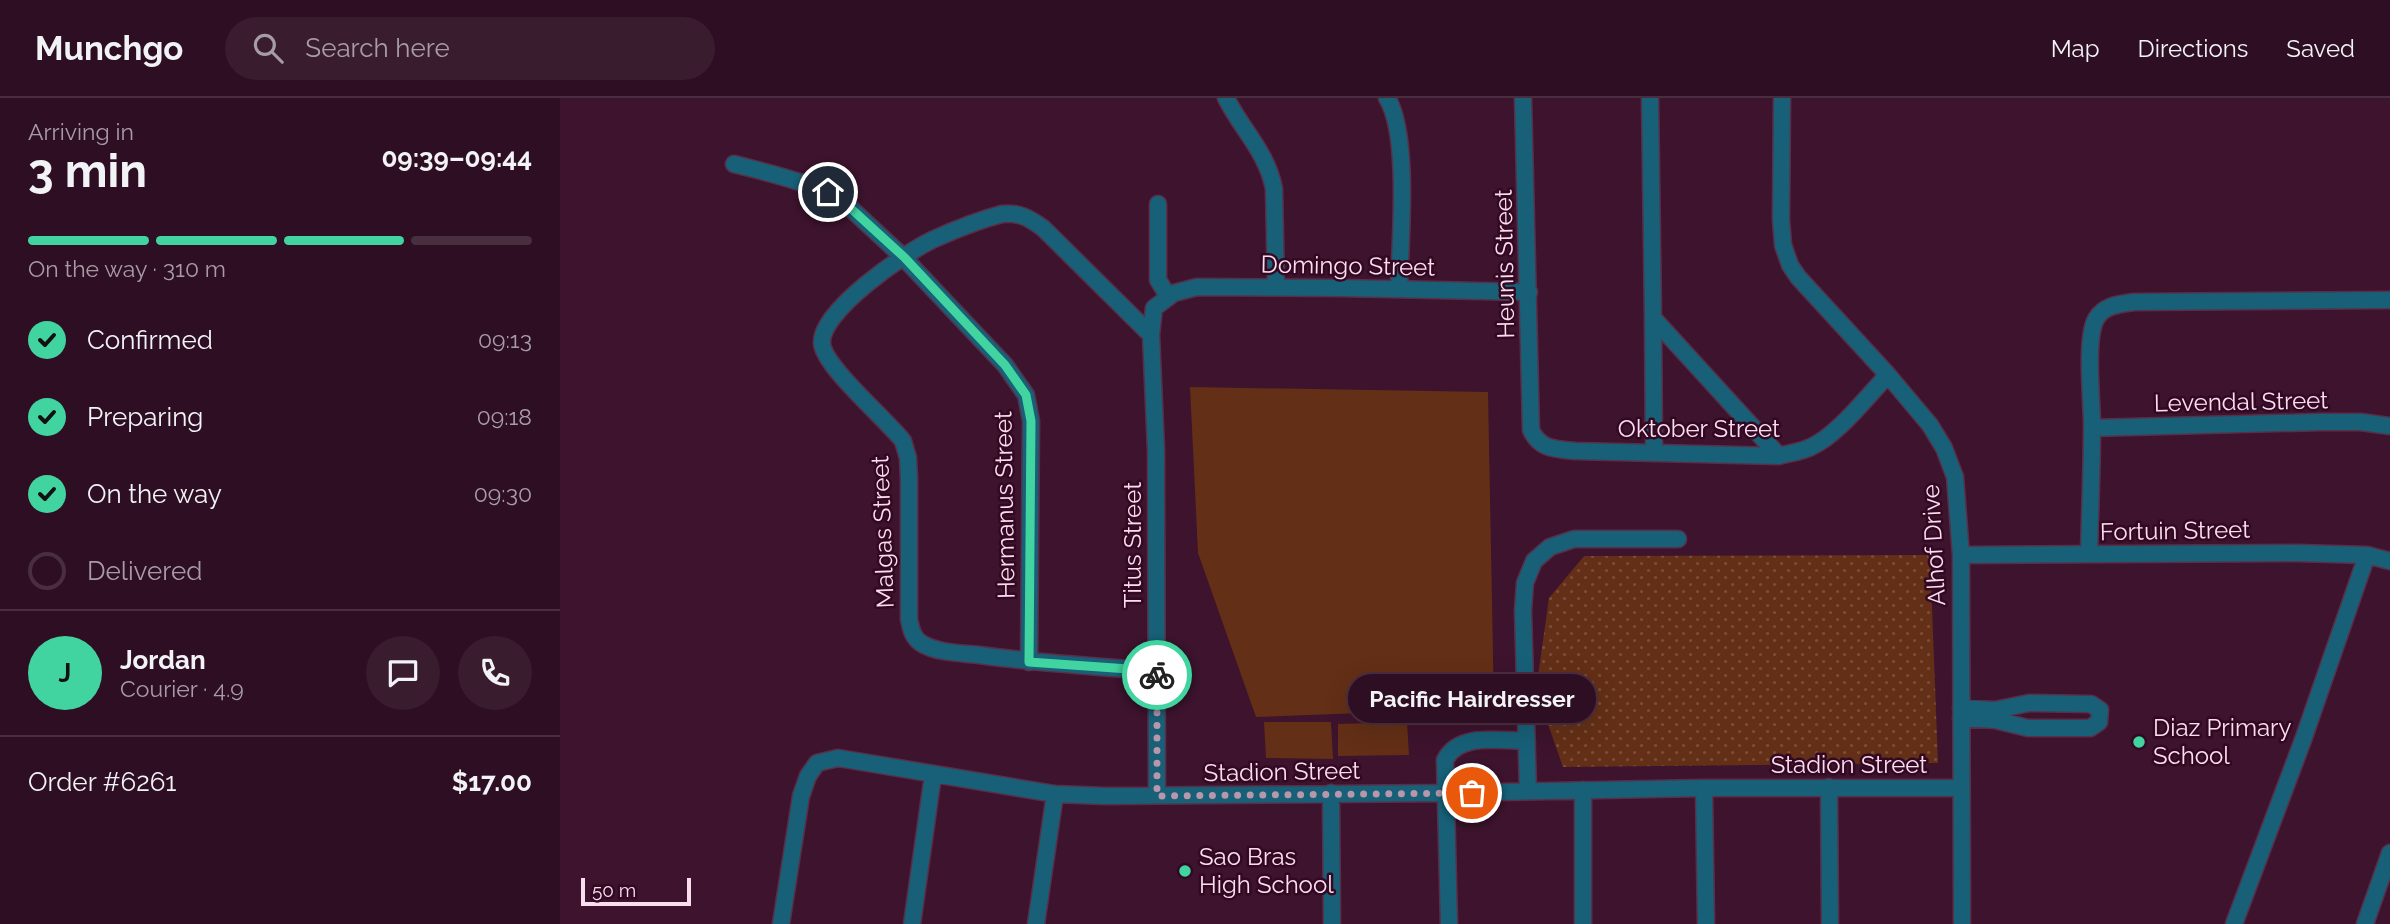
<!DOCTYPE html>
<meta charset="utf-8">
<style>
body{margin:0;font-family:Raleway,sans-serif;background:#3a1c2f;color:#f1f3f6;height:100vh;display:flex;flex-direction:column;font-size:26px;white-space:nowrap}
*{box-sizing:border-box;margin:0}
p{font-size:23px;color:#a79ca5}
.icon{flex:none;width:38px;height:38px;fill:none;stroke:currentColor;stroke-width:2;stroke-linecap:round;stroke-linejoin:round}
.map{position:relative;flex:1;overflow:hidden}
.sheet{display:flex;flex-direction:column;background:#2e0e22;width:560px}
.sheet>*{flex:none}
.scale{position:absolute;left:21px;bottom:18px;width:110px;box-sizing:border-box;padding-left:7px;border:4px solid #fbdeee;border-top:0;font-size:19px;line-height:24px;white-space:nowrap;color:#fbdeee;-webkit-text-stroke:5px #320823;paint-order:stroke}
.pin{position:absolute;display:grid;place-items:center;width:60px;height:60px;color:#fff;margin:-30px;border:4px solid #fff;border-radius:50%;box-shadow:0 2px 7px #0007}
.courier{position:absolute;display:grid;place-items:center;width:70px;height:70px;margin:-35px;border:5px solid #42d4a0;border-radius:50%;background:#fff;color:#222;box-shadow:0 2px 9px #0007}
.bubble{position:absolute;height:49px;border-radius:24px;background:#2e0e22;box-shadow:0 7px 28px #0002,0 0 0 2px #492e40;font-size:23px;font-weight:700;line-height:49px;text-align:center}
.summary em{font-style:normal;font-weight:700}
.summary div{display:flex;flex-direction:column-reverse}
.summary{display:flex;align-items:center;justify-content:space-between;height:119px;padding:0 28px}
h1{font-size:46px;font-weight:700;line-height:52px}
.bar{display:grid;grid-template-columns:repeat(4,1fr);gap:10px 7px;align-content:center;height:84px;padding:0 28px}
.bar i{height:9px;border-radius:5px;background:#492e40}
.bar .active{background:#42d4a0}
.bar p{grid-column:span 4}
.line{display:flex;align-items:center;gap:18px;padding:0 28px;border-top:2px solid #492e40}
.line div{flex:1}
.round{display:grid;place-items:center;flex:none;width:74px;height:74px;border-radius:37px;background:#3a1c2f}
ol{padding:0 28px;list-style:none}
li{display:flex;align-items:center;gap:21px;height:77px}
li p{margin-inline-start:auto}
li .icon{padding:7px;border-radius:50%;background:#42d4a0;color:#111;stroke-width:4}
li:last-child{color:#a79ca5}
li i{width:38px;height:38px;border:4px solid #492e40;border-radius:50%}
header{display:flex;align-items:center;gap:42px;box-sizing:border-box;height:98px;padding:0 35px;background:#2e0e22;border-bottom:2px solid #492e40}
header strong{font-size:33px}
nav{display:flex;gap:38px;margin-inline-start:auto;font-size:24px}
.search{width:490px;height:63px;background:#3a1c2f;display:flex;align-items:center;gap:18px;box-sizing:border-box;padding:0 24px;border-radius:38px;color:#a79ca5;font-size:26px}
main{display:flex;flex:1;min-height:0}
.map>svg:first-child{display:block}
.green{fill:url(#green-dots)}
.pitch{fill:#632f16}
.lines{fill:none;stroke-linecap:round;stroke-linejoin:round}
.minor-casing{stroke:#582f48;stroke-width:19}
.minor{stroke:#176078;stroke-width:16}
.done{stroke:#b897aa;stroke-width:7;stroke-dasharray:0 12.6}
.route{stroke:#42d4a0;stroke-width:9}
.poi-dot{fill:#42d4a0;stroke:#320823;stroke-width:2.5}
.labels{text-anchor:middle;stroke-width:5;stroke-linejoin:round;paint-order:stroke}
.street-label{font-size:24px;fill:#fbdeee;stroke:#320823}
.poi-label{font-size:24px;fill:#fbdeee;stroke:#320823;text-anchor:start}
</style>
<header>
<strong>Munchgo</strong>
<div class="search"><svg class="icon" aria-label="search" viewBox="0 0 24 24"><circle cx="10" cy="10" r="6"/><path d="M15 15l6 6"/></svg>Search here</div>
<nav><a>Map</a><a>Directions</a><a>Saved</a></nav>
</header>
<main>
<section class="sheet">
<div class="summary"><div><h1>3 min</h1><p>Arriving in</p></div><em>09:39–09:44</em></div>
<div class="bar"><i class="active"></i><i class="active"></i><i class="active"></i><i></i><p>On the way · 310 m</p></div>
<ol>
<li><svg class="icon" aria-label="check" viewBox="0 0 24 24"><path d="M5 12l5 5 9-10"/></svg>Confirmed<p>09:13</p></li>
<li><svg class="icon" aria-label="check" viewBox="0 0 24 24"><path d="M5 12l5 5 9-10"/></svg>Preparing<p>09:18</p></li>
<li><svg class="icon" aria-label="check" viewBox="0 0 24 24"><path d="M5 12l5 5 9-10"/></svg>On the way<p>09:30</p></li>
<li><i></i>Delivered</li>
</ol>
<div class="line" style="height:126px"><b class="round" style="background:#42d4a0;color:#111">J</b><div><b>Jordan</b><p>Courier · 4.9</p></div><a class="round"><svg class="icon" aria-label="chat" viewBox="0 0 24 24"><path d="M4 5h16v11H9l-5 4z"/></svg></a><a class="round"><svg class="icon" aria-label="phone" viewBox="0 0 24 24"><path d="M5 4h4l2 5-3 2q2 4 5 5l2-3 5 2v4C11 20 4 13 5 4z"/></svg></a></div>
<div class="line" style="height:91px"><div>Order #6261</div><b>$17.00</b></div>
</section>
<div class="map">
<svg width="1830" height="826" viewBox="0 0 1830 826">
<defs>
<pattern id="green-dots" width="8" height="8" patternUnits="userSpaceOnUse" patternTransform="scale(1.75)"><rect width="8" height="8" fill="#632f16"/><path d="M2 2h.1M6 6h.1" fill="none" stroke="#7a4d38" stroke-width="1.8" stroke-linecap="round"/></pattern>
</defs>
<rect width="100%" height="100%" fill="#3d132d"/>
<!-- green -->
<path class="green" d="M1370,457L1378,665L1003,669L976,592L989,500L1024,458Z"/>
<!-- pitch -->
<path class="pitch" d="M630,289L928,294L934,610L696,619L638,455Z
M704,624H771L773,661L706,660Z
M847,624L849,657L778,658V626Z"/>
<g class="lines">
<!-- minor casing -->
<g class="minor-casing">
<path id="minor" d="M666,0C682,32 707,54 714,91L716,189
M827,0C850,37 840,145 839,191
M963,0L971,332C980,352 996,351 1016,353L1219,358C1229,355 1241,354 1251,349C1279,336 1306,299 1328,277
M1090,0L1093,220L1219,358
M1222,0L1221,121L1223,147L1230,167L1238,179L1328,277L1370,327L1384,350L1395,379L1401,457L1402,826
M174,66C212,76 252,84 286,106L343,159L445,267L466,297L471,323L469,564
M598,106V182L608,198
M1093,220L1094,354
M591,237L594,210L614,195L637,189L781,190L969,194
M1532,330L1761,324H1801L1830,328
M1529,456C1530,413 1532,370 1532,328C1532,302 1525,241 1536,221C1544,207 1560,206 1574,204L1830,202
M1401,457L1738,455L1807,457L1830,463
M597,573C537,569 478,565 419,557C401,555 376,555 361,545C352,539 351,530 349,521V381L348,360L343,343C327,322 263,268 262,245C260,213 345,155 372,142C394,132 419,122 442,116C459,114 469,120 483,130L591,237L596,352L597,698
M1401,620L1435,622L1468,630H1530L1539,624L1540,612L1531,606L1469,605L1435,612L1401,610
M1269,689L1270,826
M1144,690L1146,826
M968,693L963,512L965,485L974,463L990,449L1014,441H1118
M771,695L772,826
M221,826L241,698L248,678L257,665L278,660L495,696L545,698L885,695L1144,690H1401
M352,826L373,677
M476,826L495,696
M889,826L885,662C899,634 940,643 967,643
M1023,826V692
M1674,826L1743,642L1807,457
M1805,826L1830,755"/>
</g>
<!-- minor -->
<use href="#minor" class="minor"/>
</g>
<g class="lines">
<!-- done -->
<path class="done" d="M597,577V698L912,695"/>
<!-- route -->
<path class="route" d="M268,94L286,106L344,159L445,267L466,297L471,323L469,564L597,573V577"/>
</g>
<!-- markers -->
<g class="poi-dot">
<circle cx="1579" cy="644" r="7"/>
<circle cx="625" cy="773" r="7"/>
</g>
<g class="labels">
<!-- street labels -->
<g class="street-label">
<text transform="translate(945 166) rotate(-91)" y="8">Heunis Street</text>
<text transform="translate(788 168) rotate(1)" y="8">Domingo Street</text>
<text transform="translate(1681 304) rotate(-1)" y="8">Levendal Street</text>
<text x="1139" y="339">Oktober Street</text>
<text transform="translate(445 407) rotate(-91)" y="8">Hermanus Street</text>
<text transform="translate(1615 433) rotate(-1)" y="8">Fortuin Street</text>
<text transform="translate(323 434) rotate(-92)" y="8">Malgas Street</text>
<text transform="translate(573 447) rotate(-90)" y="8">Titus Street</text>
<text transform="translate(1374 447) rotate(-93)" y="8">Alhof Drive</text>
<text x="1289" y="675">Stadion Street</text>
<text transform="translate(722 674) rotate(-1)" y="8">Stadion Street</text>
</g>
<!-- poi labels -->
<g class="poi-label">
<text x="1593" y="638">Diaz Primary<tspan x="1593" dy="28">School</tspan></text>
<text x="639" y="767">Sao Bras<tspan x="639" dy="28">High School</tspan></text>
</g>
</g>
</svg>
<div class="scale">50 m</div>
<div class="pin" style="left:912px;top:695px;background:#ea580c"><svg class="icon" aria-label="bag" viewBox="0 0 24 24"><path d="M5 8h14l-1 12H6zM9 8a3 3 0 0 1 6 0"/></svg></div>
<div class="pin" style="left:268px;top:94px;background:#1f2937"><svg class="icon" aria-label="home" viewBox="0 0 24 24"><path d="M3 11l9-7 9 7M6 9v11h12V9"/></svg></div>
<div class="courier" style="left:597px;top:577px"><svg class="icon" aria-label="bike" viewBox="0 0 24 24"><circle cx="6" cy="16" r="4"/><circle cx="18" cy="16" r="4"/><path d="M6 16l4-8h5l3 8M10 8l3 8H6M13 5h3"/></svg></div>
<div class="bubble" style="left:788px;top:576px;width:248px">Pacific Hairdresser</div>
</div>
</main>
